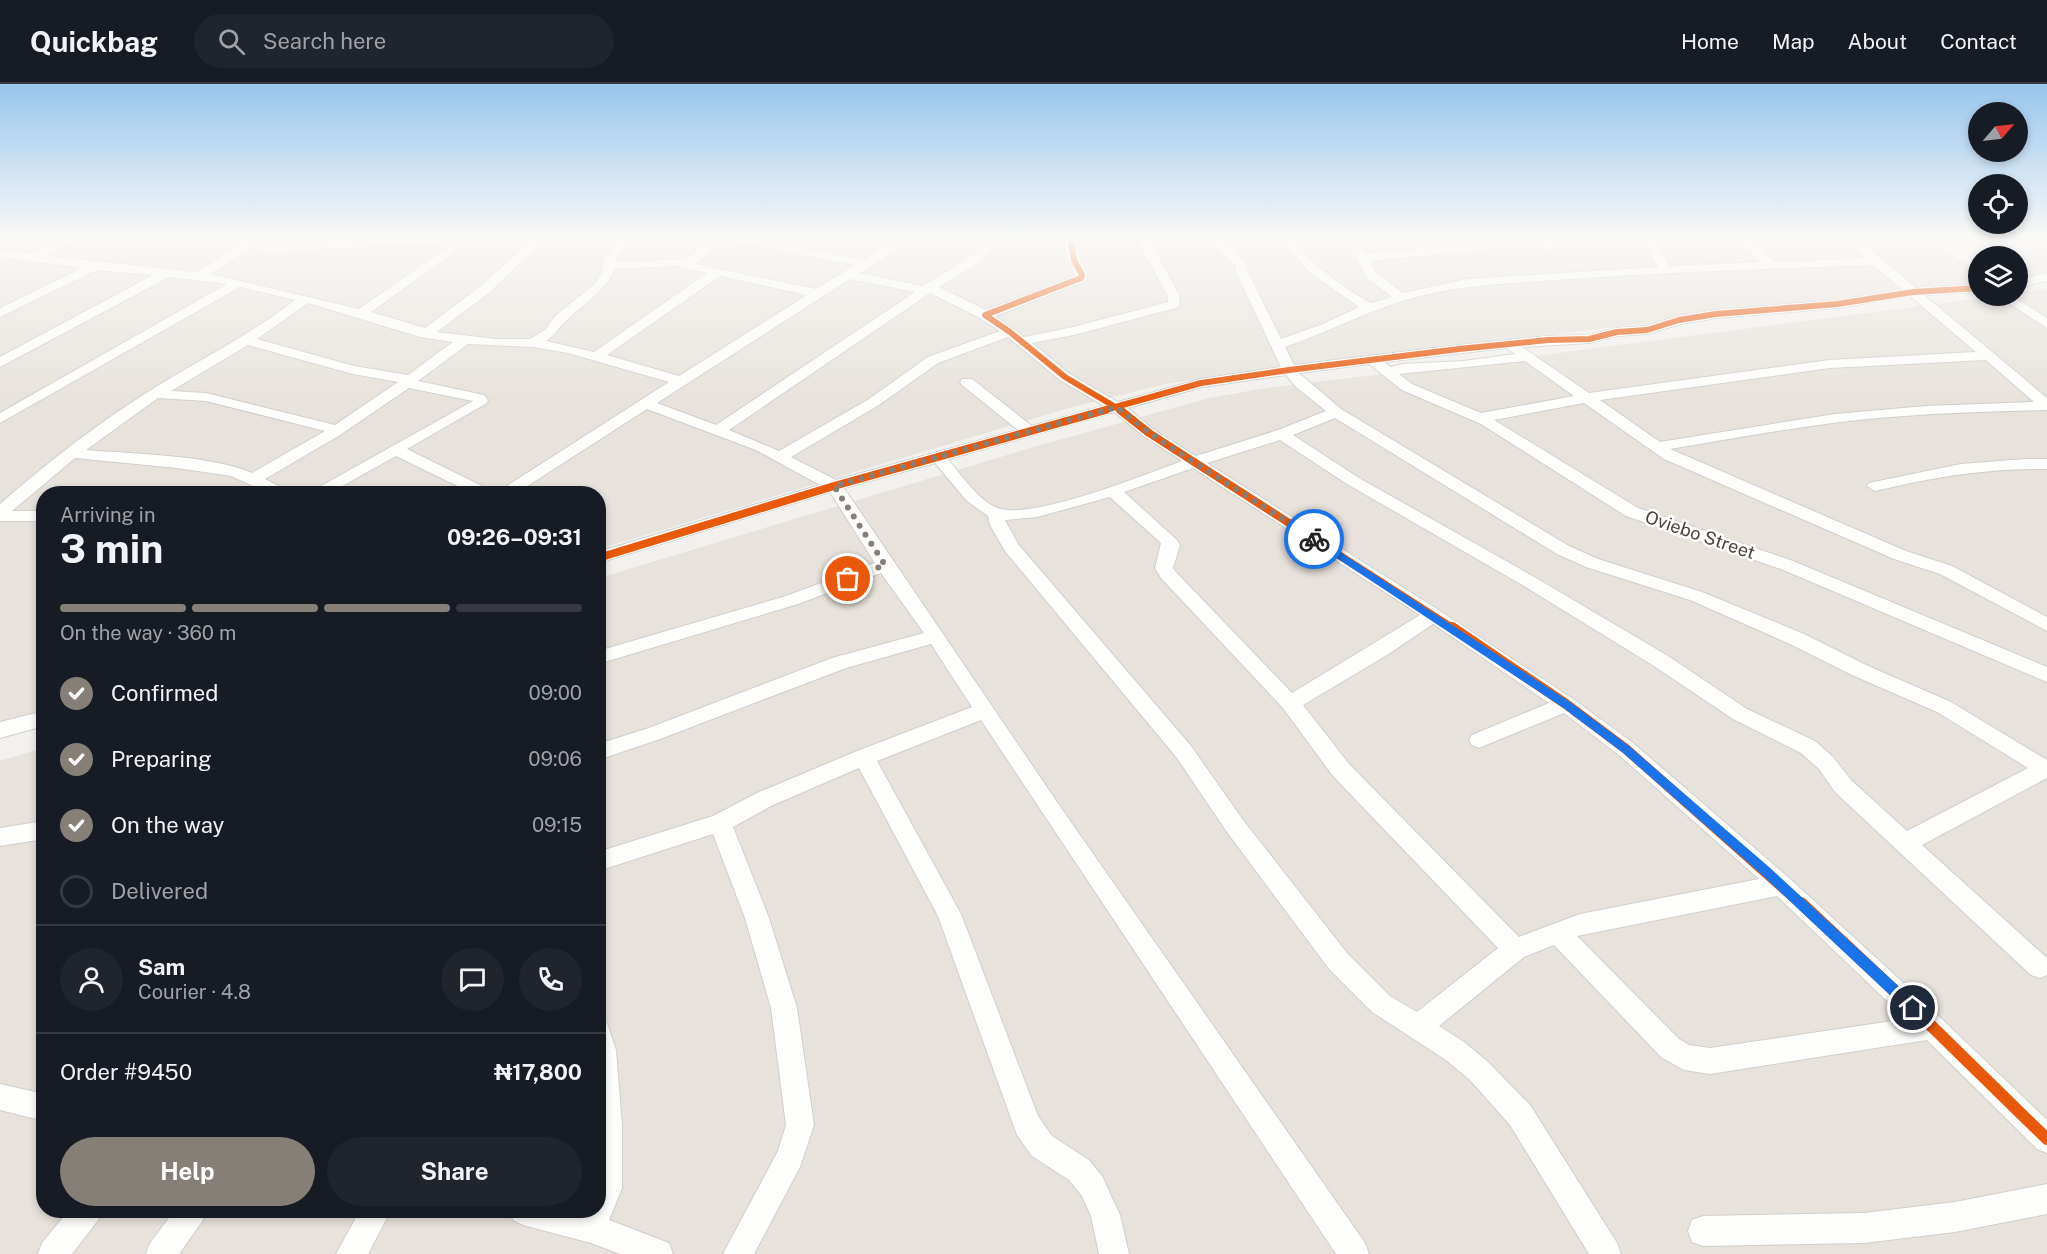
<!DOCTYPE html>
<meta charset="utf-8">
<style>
body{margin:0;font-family:"Public Sans",sans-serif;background:#20242c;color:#f1f3f6;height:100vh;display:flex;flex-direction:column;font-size:22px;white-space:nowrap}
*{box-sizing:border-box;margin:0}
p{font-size:20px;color:#9ea1a6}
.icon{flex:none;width:33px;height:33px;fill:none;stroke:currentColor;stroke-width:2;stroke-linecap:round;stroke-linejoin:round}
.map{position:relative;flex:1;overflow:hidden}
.drawer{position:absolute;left:36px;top:402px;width:570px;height:732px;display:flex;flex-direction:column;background:#171b24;border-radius:24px;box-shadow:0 3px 9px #0003}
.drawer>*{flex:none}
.needle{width:39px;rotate:62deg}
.controls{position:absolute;left:1968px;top:18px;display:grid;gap:12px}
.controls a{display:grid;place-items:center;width:60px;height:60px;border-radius:50%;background:#171b24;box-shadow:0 3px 9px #0003;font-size:30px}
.pin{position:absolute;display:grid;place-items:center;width:51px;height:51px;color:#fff;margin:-26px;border:3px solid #fff;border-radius:50%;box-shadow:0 2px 6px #0007}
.courier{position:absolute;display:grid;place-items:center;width:60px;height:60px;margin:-30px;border:4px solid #1a73e8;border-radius:50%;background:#fff;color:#222;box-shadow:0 2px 8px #0007}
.headline em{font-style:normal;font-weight:700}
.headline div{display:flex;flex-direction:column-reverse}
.headline{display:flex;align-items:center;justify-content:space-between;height:102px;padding:0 24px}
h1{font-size:39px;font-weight:700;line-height:45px}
.bar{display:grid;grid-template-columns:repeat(4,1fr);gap:9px 6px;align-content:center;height:72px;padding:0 24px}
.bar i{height:8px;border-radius:4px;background:#363941}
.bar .active{background:#857f78}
.bar p{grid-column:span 4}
.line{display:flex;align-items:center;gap:15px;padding:0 24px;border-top:2px solid #363941}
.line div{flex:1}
.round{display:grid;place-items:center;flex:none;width:63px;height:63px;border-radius:32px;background:#20242c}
ol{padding:0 24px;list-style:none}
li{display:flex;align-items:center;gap:18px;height:66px}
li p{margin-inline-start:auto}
li .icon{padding:6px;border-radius:50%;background:#857f78;color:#fff;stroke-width:4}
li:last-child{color:#9ea1a6}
li i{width:33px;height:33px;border:3px solid #363941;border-radius:50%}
.primary-button{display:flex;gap:12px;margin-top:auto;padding:12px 24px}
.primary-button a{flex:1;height:69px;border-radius:36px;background:#857f78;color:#fff;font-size:24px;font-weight:700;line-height:69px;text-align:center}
.primary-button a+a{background:#20242c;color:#f1f3f6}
header{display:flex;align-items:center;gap:36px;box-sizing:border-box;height:84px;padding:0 30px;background:#171b24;border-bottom:2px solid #363941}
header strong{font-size:28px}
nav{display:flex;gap:33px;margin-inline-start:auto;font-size:21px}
.search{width:420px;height:54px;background:#20242c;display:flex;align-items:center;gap:15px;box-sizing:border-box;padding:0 21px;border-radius:33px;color:#9ea1a6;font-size:22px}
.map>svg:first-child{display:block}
.residential{fill:#e7e2db}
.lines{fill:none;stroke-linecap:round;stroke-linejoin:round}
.minor-casing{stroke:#d1cfcb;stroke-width:2}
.minor{fill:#fdfdfc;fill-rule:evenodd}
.cycleway-far3-casing{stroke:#fff;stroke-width:8}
.cycleway-far2-casing{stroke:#fff;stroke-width:10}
.cycleway-far1-casing{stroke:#fff;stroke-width:14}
.cycleway-casing{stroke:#fff;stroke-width:16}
.cycleway-far3{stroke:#e8590c;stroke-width:6}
.cycleway-far2{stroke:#e8590c;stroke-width:8}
.cycleway-far1{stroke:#e8590c;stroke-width:10}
.cycleway{stroke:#e8590c;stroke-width:12}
.route{fill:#1a73e8}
.done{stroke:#857f78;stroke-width:6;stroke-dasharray:0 10.8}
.labels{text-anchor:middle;stroke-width:5;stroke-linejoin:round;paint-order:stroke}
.street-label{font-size:18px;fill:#4a4138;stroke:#fff}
</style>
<header>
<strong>Quickbag</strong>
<div class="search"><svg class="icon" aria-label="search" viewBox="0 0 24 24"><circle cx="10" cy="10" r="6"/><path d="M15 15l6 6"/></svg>Search here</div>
<nav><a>Home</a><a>Map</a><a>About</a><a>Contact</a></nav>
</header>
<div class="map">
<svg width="2047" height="1170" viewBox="0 0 2047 1170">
<rect width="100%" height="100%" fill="#f3f1ee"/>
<!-- residential -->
<path class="residential" d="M0,154H2047V191L2018,195V172H1978V200L1295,281L1165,300L1072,323L599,465L598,410H44L43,627L0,640Z
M2047,205V1170H0V677L43,664L44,1126H598L599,494L1027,365L1209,314L1266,304L1543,271L1997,212H2018V209Z"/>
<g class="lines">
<!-- minor casing -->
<g class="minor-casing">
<path id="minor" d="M64,154H80L47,172L196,188L240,161L218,154H241L266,160L386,154H474L371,228L425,244L481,202L533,154H546L490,208L437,248L495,255H530L545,246L555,232L595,200L603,186L604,174L620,154H632L616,174V178L687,175L711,154H725L695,180L816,205L855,181L734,158L728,154H754L864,176L897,154H912L872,183L859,189L923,202L969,174L991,154H1004L977,180L939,203L986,226L1076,192L1068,176L1064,154H1076L1080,176L1088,191L1085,197L995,232L1024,253L1073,243L1168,218V212L1139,160L1141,154H1153L1151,160L1180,212L1179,223L1074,251L1032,259L1070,290L1118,318L1201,295L1281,283L1236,188L1235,181L1206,154H1248L1242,158L1225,159L1245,177L1248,188L1281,255L1323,240L1359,223L1310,189L1281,154H1293C1314,183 1340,202 1371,219L1392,213L1367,194L1356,173L1339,154H1352L1366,170L1492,157L1498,161L1492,165L1370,177L1376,189L1403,209L1467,195L1658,183L1642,154H1654L1669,182L1760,178L1736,154H1749L1774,178L1865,174L1843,154H1857L1916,204L1978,200V208L1924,211L2047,314V326C1975,328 1904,330 1833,339C1778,346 1725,356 1670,365L1906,467L1952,482L2047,533V547L1940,490L1894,475L1664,375L1584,319L1494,336L1638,424L1793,477L2047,583V598L1781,485L1626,432L1481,340L1402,306L1369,280L1299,289L1341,325L1569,462L1598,475L1702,508L1804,550L1866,581L1951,618L2047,676V694L1922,761L2047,874V891L2040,894L2031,891L1835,708L1819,685L1801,669L1733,635L1654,582L1524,502L1347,400L1280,356L1207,379L1440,527L1573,615L1633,659L1789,794L1922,916L2047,1036V1069L2037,1065L1927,956L1710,990L1684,986L1661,973L1554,861L1524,873L1439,942L1464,958L1488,978L1530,1021L1617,1159L1621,1170H1589L1510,1041L1470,996L1446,976L1372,928L1329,885L1227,748L1177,674L1005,467L990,441L988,432L967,417L935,379L844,404L1059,721L1365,1159L1369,1170H1336L981,636L877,677L961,830L1038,1032L1052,1052L1089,1076L1102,1092L1120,1131L1129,1170H1099L1091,1132L1082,1112L1069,1096L1032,1072L1017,1051L938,832L859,684L773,721L733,743L769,834L797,924L814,1041L800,1083L754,1170H723L778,1067L786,1041L771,924L745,834L713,750L598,787V768L713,732L757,709L857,667L972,623L931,560L846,584L660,655L598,676V660L646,645L832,574L924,549L881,489L798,520L598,580V567L786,512L875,479L830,408L598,479V468L820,401L756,366L647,325L515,410H474L396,372L328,410H307L473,317L409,304L340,351L265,395L294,410H271L231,392L177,384L75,374L12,427H44V437H0V420C49,377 102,336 159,301C205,273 253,249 295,216L240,203L0,339V329L227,200L169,193L0,283V273L153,191L97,186L0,233V224L82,184L0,173V165L32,170ZM455,158L359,225L210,190L252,164L266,168ZM1873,181L1903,206L1837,216L1716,226L1679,232L1646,242L1617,244L1589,251L1548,252L1459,261L1294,281L1285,263C1331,247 1373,224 1420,212C1469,200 1519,199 1569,195C1670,188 1772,185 1873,181ZM676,182L707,189L594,268L546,257C555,251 558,244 566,237C584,219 604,209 615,185ZM720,192L807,211L679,292L607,271ZM850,195L915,208L716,341L657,319ZM930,209L980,234L1000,247L928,273L869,315L779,367L729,346ZM1910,212L1976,268L1830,276L1589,309L1522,263L1589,259L1617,252L1647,250L1681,240L1716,234L1837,224ZM308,219L420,253L453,258L408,291L354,282L257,255ZM1008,253L1060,296L1104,322L1032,342L972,295H962L960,298L962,301L1018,346L836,396L791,373L879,321L938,279ZM468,260L533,263L568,269L669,298L496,409L407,365L487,319L488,316L484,311L418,297ZM248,261L353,290L398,298L335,341L206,309L171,307ZM1506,264L1515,270L1463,277L1402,280L1391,283L1384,278ZM1986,276L2034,318L1926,322L1835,330L1660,358L1600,316L1830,284ZM1525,277L1574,312L1481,329L1412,300L1399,290ZM1286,291L1296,303L1326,327L1278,346L1196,372L1154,346L1128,324L1202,303ZM158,314L206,317L325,347L252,389C210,371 133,370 86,366ZM1114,328L1144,352L1182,377C1144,391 1037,434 1001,425C982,421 960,390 948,375ZM1335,334L1557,470L1586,483L1690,516L1790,560L1852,591L1937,628L2028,684L1907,747L1851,696L1833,673L1815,657L1747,625L1668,572L1536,494L1359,394L1293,351ZM1193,384L1420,531L1292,609L1175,487L1173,484L1180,461L1177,456L1124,408ZM1110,413L1161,459L1155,484L1161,494L1283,624L1333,692L1498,864L1417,928L1390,912L1347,869L1243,736L1191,662L1018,460L1005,436L1037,433ZM1433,540L1549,619L1472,651L1469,656L1472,661L1479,664L1486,661L1564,629L1619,671L1759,795L1580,830L1519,853L1349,680L1303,621L1387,571ZM1777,812L1906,935L1710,964L1689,961L1679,955L1577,852Z
M1537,154H1549L1555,163L1553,166H1545Z
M1925,154H1940L1978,178V187Z
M2047,189V197L2018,204V196Z
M1998,212H2012L2047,234V244Z
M2025,375H2047V385C1988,384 1932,393 1875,407L1867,402L1869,399L1961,380Z
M44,627V642L0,654V638Z
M44,737V755L0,762V744Z
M598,936L607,939L616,966L622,1042V1104L609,1136L669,1159L673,1170H620L591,1159L523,1141L513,1136L509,1126H598Z
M0,1000L44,1010V1037L0,1026Z
M2047,1100V1130L1955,1148L1864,1159L1703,1162L1692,1158L1688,1147L1692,1136L1703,1132L1864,1129L1955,1118Z
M69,1126H102L98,1136L72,1170H38L42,1159Z
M175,1126H207L203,1136L179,1170H146L150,1159Z
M360,1126H391L368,1170H336Z"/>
</g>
<!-- minor -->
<use href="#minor" class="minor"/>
<!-- cycleway-far3 casing -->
<g class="cycleway-far3-casing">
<path id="cycleway-far3" d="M1070,154L1074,176L1082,191L1081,194L985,231L1010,248L1065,293L1122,327
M1101,327L1201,299L1289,286L1459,265L1548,256L1589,255L1617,248L1647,246L1679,236L1716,230L1837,220L1913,208L1978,204"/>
</g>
<!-- cycleway-far2 casing -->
<g class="cycleway-far2-casing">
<path id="cycleway-far2" d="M1120,326L1149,349L1454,545
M598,474L834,402L1106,326"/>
</g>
<!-- cycleway-far1 casing -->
<g class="cycleway-far1-casing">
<path id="cycleway-far1" d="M1452,543L1566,620L1626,665L1802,821"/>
</g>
<!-- cycleway casing -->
<g class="cycleway-casing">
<path id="cycleway" d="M1801,819L1913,924L2047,1055"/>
</g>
<!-- cycleway-far3 -->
<use href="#cycleway-far3" class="cycleway-far3"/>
<!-- cycleway-far2 -->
<use href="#cycleway-far2" class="cycleway-far2"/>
<!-- cycleway-far1 -->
<use href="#cycleway-far1" class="cycleway-far1"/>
<!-- cycleway -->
<use href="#cycleway" class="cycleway"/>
</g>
<!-- sky -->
<linearGradient id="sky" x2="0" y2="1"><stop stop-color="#97c6ec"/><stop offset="0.48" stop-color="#faf9f7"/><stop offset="1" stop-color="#faf9f7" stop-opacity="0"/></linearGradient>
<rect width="2047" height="318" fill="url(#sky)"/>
<!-- route -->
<path class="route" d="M1311,453H1317L1570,618L1629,662L1769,783L1918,920L1920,924L1918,929H1909L1761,790L1622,668L1562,623L1311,457Z"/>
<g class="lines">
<!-- done -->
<path class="done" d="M848,495L885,481L834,402L1117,323L1149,349L1314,455"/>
</g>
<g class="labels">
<!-- street labels -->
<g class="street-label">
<text transform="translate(1700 451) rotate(19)" y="6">Oviebo Street</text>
</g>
</g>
</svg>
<div class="controls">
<a><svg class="needle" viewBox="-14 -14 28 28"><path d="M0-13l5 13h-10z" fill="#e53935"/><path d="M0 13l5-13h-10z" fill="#9ea1a6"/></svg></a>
<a><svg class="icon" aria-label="locate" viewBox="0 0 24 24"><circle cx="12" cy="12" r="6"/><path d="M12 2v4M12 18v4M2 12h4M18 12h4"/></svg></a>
<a><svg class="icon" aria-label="layers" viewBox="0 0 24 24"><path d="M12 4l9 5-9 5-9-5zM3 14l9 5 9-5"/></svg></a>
</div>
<div class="pin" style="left:848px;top:495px;background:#ea580c"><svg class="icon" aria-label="bag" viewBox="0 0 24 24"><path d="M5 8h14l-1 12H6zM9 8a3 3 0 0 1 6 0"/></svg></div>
<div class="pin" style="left:1913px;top:924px;background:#1f2937"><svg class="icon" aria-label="home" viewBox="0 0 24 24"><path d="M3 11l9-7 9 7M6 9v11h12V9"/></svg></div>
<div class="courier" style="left:1314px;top:455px"><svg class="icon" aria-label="bike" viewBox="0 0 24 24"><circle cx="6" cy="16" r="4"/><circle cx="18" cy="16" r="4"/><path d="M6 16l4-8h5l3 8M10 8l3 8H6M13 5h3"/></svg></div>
<section class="drawer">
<div class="headline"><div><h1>3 min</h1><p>Arriving in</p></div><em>09:26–09:31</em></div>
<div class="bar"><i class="active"></i><i class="active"></i><i class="active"></i><i></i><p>On the way · 360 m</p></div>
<ol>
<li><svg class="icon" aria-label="check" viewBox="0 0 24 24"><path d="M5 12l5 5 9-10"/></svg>Confirmed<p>09:00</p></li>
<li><svg class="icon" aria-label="check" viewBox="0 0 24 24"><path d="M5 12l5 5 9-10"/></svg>Preparing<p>09:06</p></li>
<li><svg class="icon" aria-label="check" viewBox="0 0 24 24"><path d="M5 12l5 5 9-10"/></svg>On the way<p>09:15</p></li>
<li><i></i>Delivered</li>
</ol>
<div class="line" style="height:108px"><a class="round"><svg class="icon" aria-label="person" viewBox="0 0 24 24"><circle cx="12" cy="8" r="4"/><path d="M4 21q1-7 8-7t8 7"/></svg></a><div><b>Sam</b><p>Courier · 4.8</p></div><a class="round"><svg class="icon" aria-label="chat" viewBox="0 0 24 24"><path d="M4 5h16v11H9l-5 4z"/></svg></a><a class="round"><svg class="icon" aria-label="phone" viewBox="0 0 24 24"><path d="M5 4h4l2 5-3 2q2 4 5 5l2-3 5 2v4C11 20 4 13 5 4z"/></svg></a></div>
<div class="line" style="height:78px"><div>Order #9450</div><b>₦17,800</b></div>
<div class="primary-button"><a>Help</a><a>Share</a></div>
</section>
</div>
